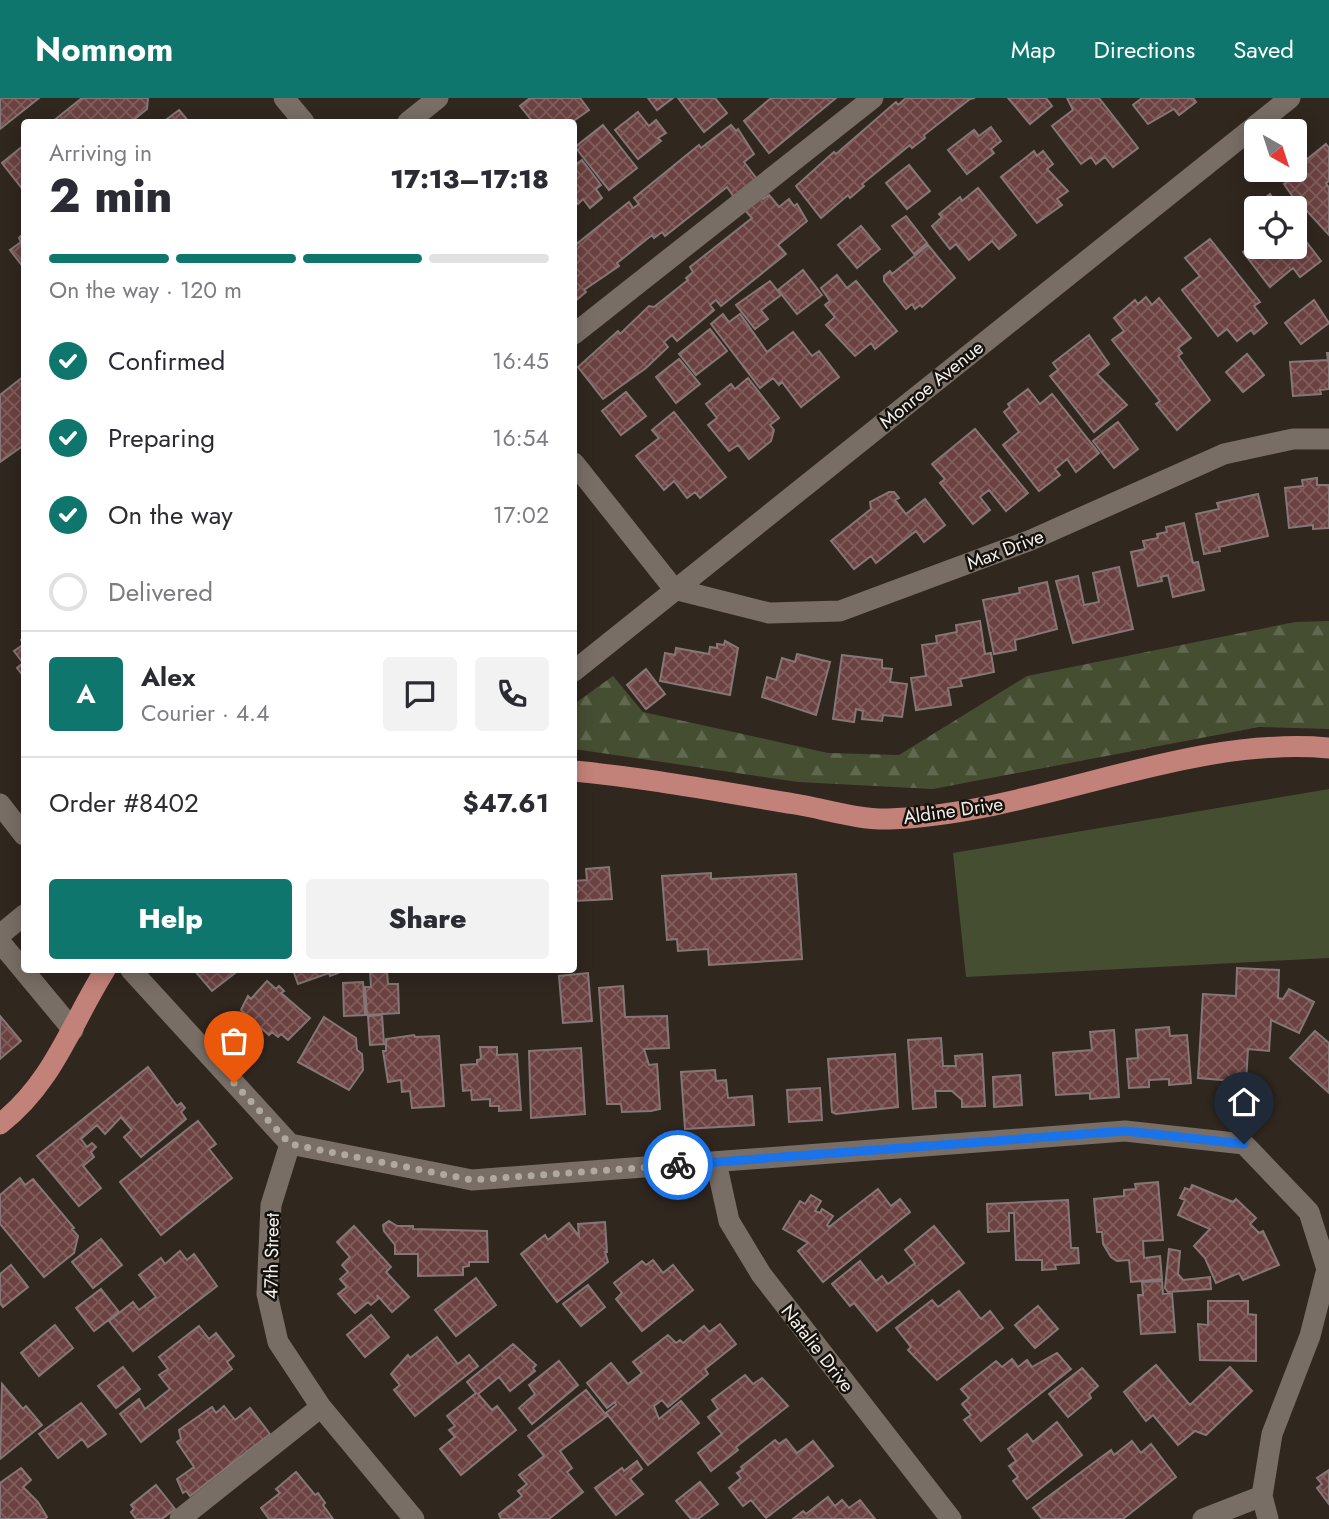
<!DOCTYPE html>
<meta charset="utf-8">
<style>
body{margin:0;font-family:Jost,sans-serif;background:#f2f2f3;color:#2b2b33;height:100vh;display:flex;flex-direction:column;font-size:26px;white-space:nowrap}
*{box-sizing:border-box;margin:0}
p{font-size:23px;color:#7c7c81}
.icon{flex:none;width:38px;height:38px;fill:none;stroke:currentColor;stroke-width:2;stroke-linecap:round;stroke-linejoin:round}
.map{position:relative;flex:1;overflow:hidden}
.sheet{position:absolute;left:21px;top:21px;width:556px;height:854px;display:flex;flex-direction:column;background:#fff;border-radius:7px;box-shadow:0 4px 18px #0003}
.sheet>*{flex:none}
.needle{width:46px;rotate:141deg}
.fabs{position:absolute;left:1244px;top:21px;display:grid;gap:14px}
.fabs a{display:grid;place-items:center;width:63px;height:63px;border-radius:7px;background:#fff;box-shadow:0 4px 18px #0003;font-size:35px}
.pin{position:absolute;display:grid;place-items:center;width:60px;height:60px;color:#fff;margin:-72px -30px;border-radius:50% 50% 50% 0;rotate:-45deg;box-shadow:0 0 7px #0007}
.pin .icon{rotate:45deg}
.courier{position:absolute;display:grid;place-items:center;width:70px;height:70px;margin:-35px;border:5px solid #1a73e8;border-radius:50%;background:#fff;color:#222;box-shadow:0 2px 9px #0007}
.summary em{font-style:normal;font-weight:800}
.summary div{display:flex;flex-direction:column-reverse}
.summary{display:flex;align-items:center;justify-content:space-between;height:119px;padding:0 28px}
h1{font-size:46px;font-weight:800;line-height:52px}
.bar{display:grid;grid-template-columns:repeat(4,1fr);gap:10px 7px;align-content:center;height:84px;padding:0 28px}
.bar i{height:9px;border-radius:5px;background:#e1e1e2}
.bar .selected{background:#0f766e}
.bar p{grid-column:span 4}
.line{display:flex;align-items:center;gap:18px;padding:0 28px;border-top:2px solid #e1e1e2}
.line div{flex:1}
.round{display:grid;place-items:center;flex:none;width:74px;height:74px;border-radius:7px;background:#f2f2f3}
ol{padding:0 28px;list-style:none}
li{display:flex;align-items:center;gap:21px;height:77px}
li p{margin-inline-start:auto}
li .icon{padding:7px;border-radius:50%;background:#0f766e;color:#fff;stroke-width:4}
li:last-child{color:#7c7c81}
li i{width:38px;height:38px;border:4px solid #e1e1e2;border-radius:50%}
.action{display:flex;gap:14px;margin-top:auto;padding:14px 28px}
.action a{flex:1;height:80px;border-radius:7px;background:#0f766e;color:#fff;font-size:28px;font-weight:800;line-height:80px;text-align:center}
.action a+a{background:#f2f2f3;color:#2b2b33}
header{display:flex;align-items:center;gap:42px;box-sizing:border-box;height:98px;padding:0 35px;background:#0f766e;color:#fff}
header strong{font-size:33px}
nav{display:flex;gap:38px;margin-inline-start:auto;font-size:24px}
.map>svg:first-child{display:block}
.green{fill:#464e32}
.forest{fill:url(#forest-firs)}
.building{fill:url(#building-cross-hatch);stroke:#867776;stroke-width:2}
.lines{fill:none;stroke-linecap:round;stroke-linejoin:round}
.minor{stroke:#786e65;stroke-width:21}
.major{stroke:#c38279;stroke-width:21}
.done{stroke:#b0a9a2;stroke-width:7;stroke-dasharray:0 12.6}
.route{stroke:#1a73e8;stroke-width:9}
.labels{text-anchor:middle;stroke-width:5;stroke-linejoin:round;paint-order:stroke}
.street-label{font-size:19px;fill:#f5efe9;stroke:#15110d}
</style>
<header>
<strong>Nomnom</strong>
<nav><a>Map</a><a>Directions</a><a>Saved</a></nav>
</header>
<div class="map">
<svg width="1329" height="1421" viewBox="0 0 1329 1421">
<defs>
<pattern id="forest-firs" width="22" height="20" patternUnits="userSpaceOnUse" patternTransform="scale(1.75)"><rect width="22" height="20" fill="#464e32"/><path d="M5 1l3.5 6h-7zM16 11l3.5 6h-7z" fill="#616850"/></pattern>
<pattern id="building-cross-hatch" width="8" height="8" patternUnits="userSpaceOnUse" patternTransform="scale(1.75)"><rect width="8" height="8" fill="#6b4241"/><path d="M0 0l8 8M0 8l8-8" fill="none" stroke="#815e5c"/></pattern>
</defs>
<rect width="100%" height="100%" fill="#30271f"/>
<!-- green -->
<path class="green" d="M1329,691V860L966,879L953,755Z"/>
<!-- forest -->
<path class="forest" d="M1329,523V631L1259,629L933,691L798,684L574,651V606L613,578L643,614L828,655L899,657L1027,578L1295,524Z"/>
<!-- building -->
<path class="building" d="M0,0H39L0,31Z
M82,0H148L147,11L131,24H52Z
M530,0H580L589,12L572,24H533L520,8Z
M648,0H673L657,12Z
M678,0H715L727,15L704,34Z
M771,0H836L769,55L744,23Z
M906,0H975L970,1L924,37L925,40L912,50L910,47L862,86L864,88L850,100L848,97L821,120L796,88L834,54L836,56L896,4L898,7Z
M1008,0H1046L1052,8L1030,26Z
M1067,0H1099L1138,50L1113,69L1105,59L1096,66L1091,59L1081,66L1052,28L1073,12Z
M1142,0H1193L1196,4L1179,17L1174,11L1148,26L1133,7Z
M179,12L189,24H163Z
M638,14L649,28L656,22L666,35L658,40L661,43L638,61L615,32Z
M603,27L637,70L609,92L575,49Z
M731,27L736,33L738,31L754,56L744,64L757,81L734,99L727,89L665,138L662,134L654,140L652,137L617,165L619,168L584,192L586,194L574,204V148L629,104L633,110L639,106L634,100L699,47L701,50Z
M991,29L1001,43L991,51L994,55L967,76L948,52L974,32L979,38Z
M1326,46L1329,50V83L1326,85L1329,90V137L1307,113L1304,115L1284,86L1304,71L1301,66Z
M24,47V93L2,65Z
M1034,53L1037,58L1043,53L1053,66L1047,71L1068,93L1057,101L1062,107L1037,125L1001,79Z
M582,62L601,87L596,91L602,100L590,110L583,101L578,106L574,101V68Z
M909,67L930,93L907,111L886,85Z
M978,90L1016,137L999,151L992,143L969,162L956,146L950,151L932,128L942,119L939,116L960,99L962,103Z
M1270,96L1280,110H1256V131L1245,116Z
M769,97L779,109L789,101L794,108L797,106L807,123L778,147L786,156L721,208L716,202L710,207L714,212L677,243L672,237L664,244L668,249L646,270L603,301L578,269L618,233L620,236L649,208L654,209L688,182L686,180L693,174L690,169L752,120L744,111L760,98L763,101Z
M906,118L927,145L914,156L892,128Z
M861,128L880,151L857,170L838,147Z
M1295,129L1321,163L1300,179L1293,170L1270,189L1243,154L1253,146L1247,139L1256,131V149H1295Z
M24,135V170L10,152L21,144L19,140Z
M1210,141L1260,204L1254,208L1267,225L1254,236L1251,232L1237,243L1227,231L1218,238L1182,192L1200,178L1185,160Z
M928,147L955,180L922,209L920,207L915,211L912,206L906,211L884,183V178L890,173L892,176Z
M803,172L822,197L797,216L778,192Z
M837,177L847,190L856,183L897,233L875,251L871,245L855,258L826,227L835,219L825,207L830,203L821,190Z
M770,183L781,197L761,212L768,221L755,231L736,207Z
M1146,199L1152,207L1159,200L1191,240L1178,250L1182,255L1178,258L1210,302L1177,332L1156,306L1160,303L1112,242L1124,233L1114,220L1135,202L1138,206Z
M1314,202L1329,225L1301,246L1285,225Z
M723,216L729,224L740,216L767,254L793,234L812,258L819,253L839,279L801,309L782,284L779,287L773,280L760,290L711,226Z
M710,231L727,253L696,277L679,256Z
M1089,237L1109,266L1097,276L1127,307L1094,334L1050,278L1058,272L1053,265Z
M1327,255H1329V291L1320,292L1321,296L1293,298L1290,264L1328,262Z
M1247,256L1264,277L1243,294L1226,274Z
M679,261L700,286L676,305L656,279Z
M24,278V347L0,364V297Z
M748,280L779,320L770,327L774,332L771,343L749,361L738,347L729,353L708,327L717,320L706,306L731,286L735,291Z
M1028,291L1040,306L1052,296L1099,355L1076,374L1067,361L1055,371L1060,377L1039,393L1003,347L1019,334L1004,314L1010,309L1008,306Z
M626,294L646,318L621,337L602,313Z
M674,314L726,379L700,400L695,394L687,400L674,383L664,392L636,358L659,340L652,332Z
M1118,324L1138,351L1114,370L1093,343Z
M975,331L1028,395L1006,413L989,392L980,399L990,412L973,426L940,385L945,381L932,366Z
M1317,380V387H1329V430L1313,431V427L1289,430L1285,390L1303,388L1302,382Z
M889,394H894L899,400L895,402L906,416L925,401L945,427L924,444L916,433L876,465L871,458L854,471L831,443L871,411L870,404Z
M1258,396L1268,438L1219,449L1220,453L1204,456L1196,416L1219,411L1217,405Z
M1184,425L1193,465L1198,464L1204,492L1173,499L1168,477L1161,479L1162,483L1138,488L1131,454L1145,451L1143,443L1158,440L1157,436L1167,434L1166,429Z
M1119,469L1133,531L1073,545L1056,483L1078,478L1084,507L1099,504L1093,475Z
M1047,484L1057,531L1015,542L1016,552L994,556L983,502L1020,495L1019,490Z
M980,523L985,556L991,555L994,574L960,581L962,588L948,590L951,607L916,612L911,580L926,578L922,547L937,545L936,538L957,534L956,527Z
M24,540V579L17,570L23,565L14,553L24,546L21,542Z
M725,543L738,550L730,597L660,583L665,555L675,557L676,550L709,556L710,549L717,550V546L724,547Z
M797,556L830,564L816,617L762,599L767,579L776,582L782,560L795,564Z
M842,557L882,562V570L892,571L890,584L907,586L902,619L883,617L882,623L862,621L863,613L856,611L854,624L833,621Z
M646,571L665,596L646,611L627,587Z
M609,769L612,801L574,803V783L587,782L586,771Z
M711,775V781L796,776L802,861L709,867L708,851L678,853L677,841L667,842L662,778Z
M1237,870L1279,872L1278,900L1283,901L1289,891L1314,904L1299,935L1271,922L1269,953L1248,951L1246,984L1198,980L1203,896L1236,898Z
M194,872H239L212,893Z
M293,872H336L338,875L330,878L329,875L298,886Z
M370,872H387L388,886H398L399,915L367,917L365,889H371Z
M588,875L592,923L563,925L559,878Z
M267,883L276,891L279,888L284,893L281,895L310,920L288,942L281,936L278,939L272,934L269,937L241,912L248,898L251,901Z
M363,884L365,917L344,918L343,885Z
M623,888L625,919L667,918L669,950L644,951L649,967L657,966L660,1011L651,1013L622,1014L621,1006H607L599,890Z
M382,917L384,946L370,947L368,918Z
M0,918L21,943L0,961Z
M324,919L356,940L357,952L362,956L363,972L349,992L298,964Z
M1169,929L1170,938L1187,937L1191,985L1169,987V981L1149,982V989L1129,990L1127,961L1138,960L1136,932Z
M1114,932L1119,999L1090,1001V995L1056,997L1053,955L1092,952L1090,934Z
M1315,933L1329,945V995L1290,960Z
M414,937L415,939L439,938L444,1008L412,1010L410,993L402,994L401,982L388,984L383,953H386V941Z
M941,940L943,968H956L955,958L982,956L985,1008L962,1009V1002L952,993H935L936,1009L913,1011L908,942Z
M480,949H497V957L517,956L521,1012L499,1013V1008H490V1001L472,1002L471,992L463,993L461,967L477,966V962L481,961Z
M581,950L585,1016L531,1020L529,953Z
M895,956L898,1009L836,1016L832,1014L828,961Z
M148,969L177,1008L181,1005L185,1010L181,1014L186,1021L141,1059L124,1039L132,1032L121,1019L105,1036L97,1027L81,1041L87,1049L92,1045L96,1049L91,1054L94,1059L83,1068L101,1090L79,1108L37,1058Z
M715,972L716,983L726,982L728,1000L752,998L754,1027L685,1031L681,974Z
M1020,977L1022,1007L994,1009L993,979Z
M820,990L822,1022L789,1024L787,992Z
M198,1023L216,1046L209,1051L232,1080L161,1137L120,1084Z
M20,1080L25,1087L33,1081L74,1130L72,1131L78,1138L74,1155L44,1179L0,1126V1097Z
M1158,1084L1163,1142L1143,1143L1144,1160L1160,1158L1162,1181L1131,1184L1129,1162L1117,1163L1111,1159L1103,1146L1102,1134H1097L1094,1101L1124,1098V1092L1136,1091L1135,1086Z
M1192,1087L1233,1104L1236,1101L1256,1120L1250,1126L1259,1135L1263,1133L1279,1167L1243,1182L1239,1175L1216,1185L1205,1160L1194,1148L1210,1131L1178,1117L1185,1102L1180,1100L1185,1090L1190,1092Z
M878,1091L891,1108L900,1101L910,1114L823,1184L798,1153L808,1145L783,1131L800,1103L805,1106L811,1097L821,1103L815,1113L820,1115L822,1111L833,1118L827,1127L829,1129Z
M1068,1102L1071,1150H1078L1079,1165L1055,1167L1056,1171L1042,1172V1162H1016L1014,1115H1009V1133L988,1134L987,1106Z
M389,1123L397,1128H413V1131L487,1133L488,1164H469V1168L463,1169V1177L418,1178V1156H395V1147L384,1133L383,1127Z
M605,1124L607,1154H605L608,1164L557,1204L521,1156L545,1137L548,1142L569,1125L579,1138L578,1126Z
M354,1128L391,1169L386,1174L409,1199L392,1214L377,1197L378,1201L371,1207L368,1204L355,1215L338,1196L347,1189L340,1181L348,1174L342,1167L350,1159L337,1144Z
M934,1128L964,1165L877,1233L854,1205L850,1208L832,1186L860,1163L876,1183L882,1178L888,1186L915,1165L905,1152Z
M101,1141L122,1167L93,1190L72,1164Z
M1169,1151L1180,1153L1178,1176L1183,1182L1210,1179L1211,1191L1168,1194L1165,1190Z
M180,1153L187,1162L194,1156L217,1188L133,1253L109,1223L133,1204L139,1212L156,1199L139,1177L161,1160L165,1166Z
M653,1162L663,1175L673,1167L693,1192L642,1233L616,1201L622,1195L614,1185L642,1163L646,1167Z
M11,1167L28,1189L3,1209L0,1205V1176Z
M476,1180L496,1207L456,1238L435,1212Z
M1162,1183L1163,1196L1172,1195L1175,1234L1141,1236L1138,1197H1143L1142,1184Z
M588,1187L605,1209L581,1228L563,1206Z
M101,1191L119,1214L94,1233L76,1210Z
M959,1193L981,1221L990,1213L1003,1230L937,1282L908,1252L911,1249L896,1230L932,1202L938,1209Z
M1208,1203H1248V1216L1256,1217V1263L1200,1262L1198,1226L1208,1227Z
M1038,1208L1058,1231L1035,1250L1015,1227Z
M371,1217L389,1239L365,1259L347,1237Z
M720,1226L736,1246L705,1271L708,1276L668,1309L662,1302L654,1308L659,1321L681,1303L699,1325L648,1367L606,1315L616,1307L615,1304L607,1310L587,1285L611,1265L628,1286L642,1275L633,1264L668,1237L676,1245L680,1242L683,1245L704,1228L709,1234Z
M55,1227L73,1250L39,1278L21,1255Z
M199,1228L209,1241L216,1235L234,1258L227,1264L232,1271L141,1344L120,1316L139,1301L145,1311L170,1291L159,1277L168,1271L159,1259Z
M437,1239L458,1266L469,1257L478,1268L415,1318L394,1292L400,1287L391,1276L408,1257L410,1260Z
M513,1246L536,1267L533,1270L535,1273L510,1293L499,1279L478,1296L492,1312L497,1308L516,1332L461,1377L440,1351L455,1339L449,1332L455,1328L447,1318L476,1295L467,1284Z
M1057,1255L1071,1271L981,1343L964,1322L971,1317L962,1306L969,1300L961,1291L996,1263L1002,1269L1012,1261L1018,1269L1027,1262L1032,1269Z
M559,1263L578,1287L532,1326L519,1310L535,1296L529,1287Z
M1156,1267L1190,1307L1230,1269L1252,1293L1206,1337L1195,1333L1178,1347L1153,1317L1146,1323L1124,1294Z
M123,1269L140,1291L116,1310L98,1288Z
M1082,1270L1098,1288L1089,1296L1091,1300L1068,1319L1049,1296Z
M745,1277L753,1286L762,1280L788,1308L736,1349L738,1352L711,1373L698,1355L722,1336L708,1319L718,1311L712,1302Z
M2,1286L23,1311L26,1308L42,1327L0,1361Z
M586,1292L607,1318L560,1353L572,1370L567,1374L583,1394L549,1421H501L499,1416L522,1398L518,1393L527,1386L519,1377L544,1358L528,1338Z
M81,1305L106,1336L88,1349L82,1341L58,1360L39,1336Z
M224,1308L235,1322L250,1310L270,1336L190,1398L186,1393L183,1395L177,1381L194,1369L177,1344L181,1341L179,1332L212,1309L216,1315Z
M1057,1324L1082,1357L1027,1401L1013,1383L1018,1379L1009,1368L1016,1363L1008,1351L1027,1336L1033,1344Z
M786,1341L797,1355L813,1343L833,1368L766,1420L751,1402L743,1408L729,1390L741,1380L737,1375L743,1371L741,1369L775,1342L779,1346Z
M1132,1343L1141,1355L1151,1346L1176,1379L1123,1421H1042L1033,1410L1111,1352L1114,1357Z
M637,1363L642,1371L630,1381L643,1396L616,1417L595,1390L622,1370L624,1373Z
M21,1370L31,1382L23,1389L38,1404L47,1419L45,1421H0V1385Z
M1329,1372V1406L1317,1390L1322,1386L1317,1380Z
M296,1374L315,1397L318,1395L325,1405L323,1407L333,1421H269L261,1410L280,1395L276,1391Z
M700,1384L718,1406L698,1421H691L676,1403Z
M156,1387L175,1411L162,1421H136L131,1414L134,1411L131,1407Z
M828,1399L835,1408L842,1402L849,1410L860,1402L875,1421H793L803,1413L806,1416Z"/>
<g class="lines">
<!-- minor -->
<path class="minor" d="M284,0L304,24
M408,24L438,0
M574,236L873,0
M574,365L674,491
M674,491L769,515L840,513L1031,442L1224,356L1293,341H1329
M574,573L1290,0
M0,706L24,737
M0,837L24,817
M0,844L73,932
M131,872L290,1046
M290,1046L472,1082L1125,1033L1244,1046L1309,1114L1327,1171L1310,1238L1272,1336L1262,1398L1268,1421
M290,1046L271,1107L267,1196L278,1244L321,1309L414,1421
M716,1064L729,1123L761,1176L951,1421
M180,1421L321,1309
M1203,1421L1262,1398"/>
<!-- major -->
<path class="major" d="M574,673C648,680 721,694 795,706C825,711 859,722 889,721C1036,716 1183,637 1329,650
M0,1026C53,985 71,926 105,872"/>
</g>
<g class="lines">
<!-- done -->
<path class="done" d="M234,985L290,1046L472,1082L678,1067"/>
<!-- route -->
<path class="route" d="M678,1067L1125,1033L1244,1046"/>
</g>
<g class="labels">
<!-- street labels -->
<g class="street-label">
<text transform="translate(931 286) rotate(-39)" y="7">Monroe Avenue</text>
<text transform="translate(1005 451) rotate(-21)" y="7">Max Drive</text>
<text transform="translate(953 712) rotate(-8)" y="7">Aldine Drive</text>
<text transform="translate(271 1158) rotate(-89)" y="7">47th Street</text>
<text transform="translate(818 1250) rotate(52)" y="7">Natalie Drive</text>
</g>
</g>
</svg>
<div class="fabs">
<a><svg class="needle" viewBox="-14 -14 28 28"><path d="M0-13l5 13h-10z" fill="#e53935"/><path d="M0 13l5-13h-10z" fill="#7c7c81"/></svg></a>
<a><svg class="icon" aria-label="locate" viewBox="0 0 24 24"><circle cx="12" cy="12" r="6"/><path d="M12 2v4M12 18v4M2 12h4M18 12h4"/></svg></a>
</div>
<div class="pin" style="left:234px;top:985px;background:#ea580c"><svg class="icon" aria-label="bag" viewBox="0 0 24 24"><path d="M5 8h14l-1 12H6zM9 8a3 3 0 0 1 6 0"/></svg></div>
<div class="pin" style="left:1244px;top:1046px;background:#1f2937"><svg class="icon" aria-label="home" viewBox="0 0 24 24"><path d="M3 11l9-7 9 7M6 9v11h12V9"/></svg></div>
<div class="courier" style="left:678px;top:1067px"><svg class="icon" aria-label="bike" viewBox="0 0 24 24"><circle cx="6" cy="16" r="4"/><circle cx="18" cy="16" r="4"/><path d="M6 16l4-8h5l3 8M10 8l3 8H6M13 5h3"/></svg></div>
<section class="sheet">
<div class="summary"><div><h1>2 min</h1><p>Arriving in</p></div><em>17:13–17:18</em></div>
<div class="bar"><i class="selected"></i><i class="selected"></i><i class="selected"></i><i></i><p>On the way · 120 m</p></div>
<ol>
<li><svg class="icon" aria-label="check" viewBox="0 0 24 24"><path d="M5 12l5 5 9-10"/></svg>Confirmed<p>16:45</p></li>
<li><svg class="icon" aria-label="check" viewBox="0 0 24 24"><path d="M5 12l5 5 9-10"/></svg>Preparing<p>16:54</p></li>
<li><svg class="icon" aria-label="check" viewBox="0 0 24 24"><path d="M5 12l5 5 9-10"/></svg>On the way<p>17:02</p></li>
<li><i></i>Delivered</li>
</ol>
<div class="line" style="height:126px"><b class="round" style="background:#0f766e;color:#fff">A</b><div><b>Alex</b><p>Courier · 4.4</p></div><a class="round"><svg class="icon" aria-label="chat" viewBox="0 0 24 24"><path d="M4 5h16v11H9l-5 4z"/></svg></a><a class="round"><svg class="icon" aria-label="phone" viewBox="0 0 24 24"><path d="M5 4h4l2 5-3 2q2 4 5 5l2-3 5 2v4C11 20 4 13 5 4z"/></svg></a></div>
<div class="line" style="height:91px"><div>Order #8402</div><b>$47.61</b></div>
<div class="action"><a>Help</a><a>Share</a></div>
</section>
</div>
